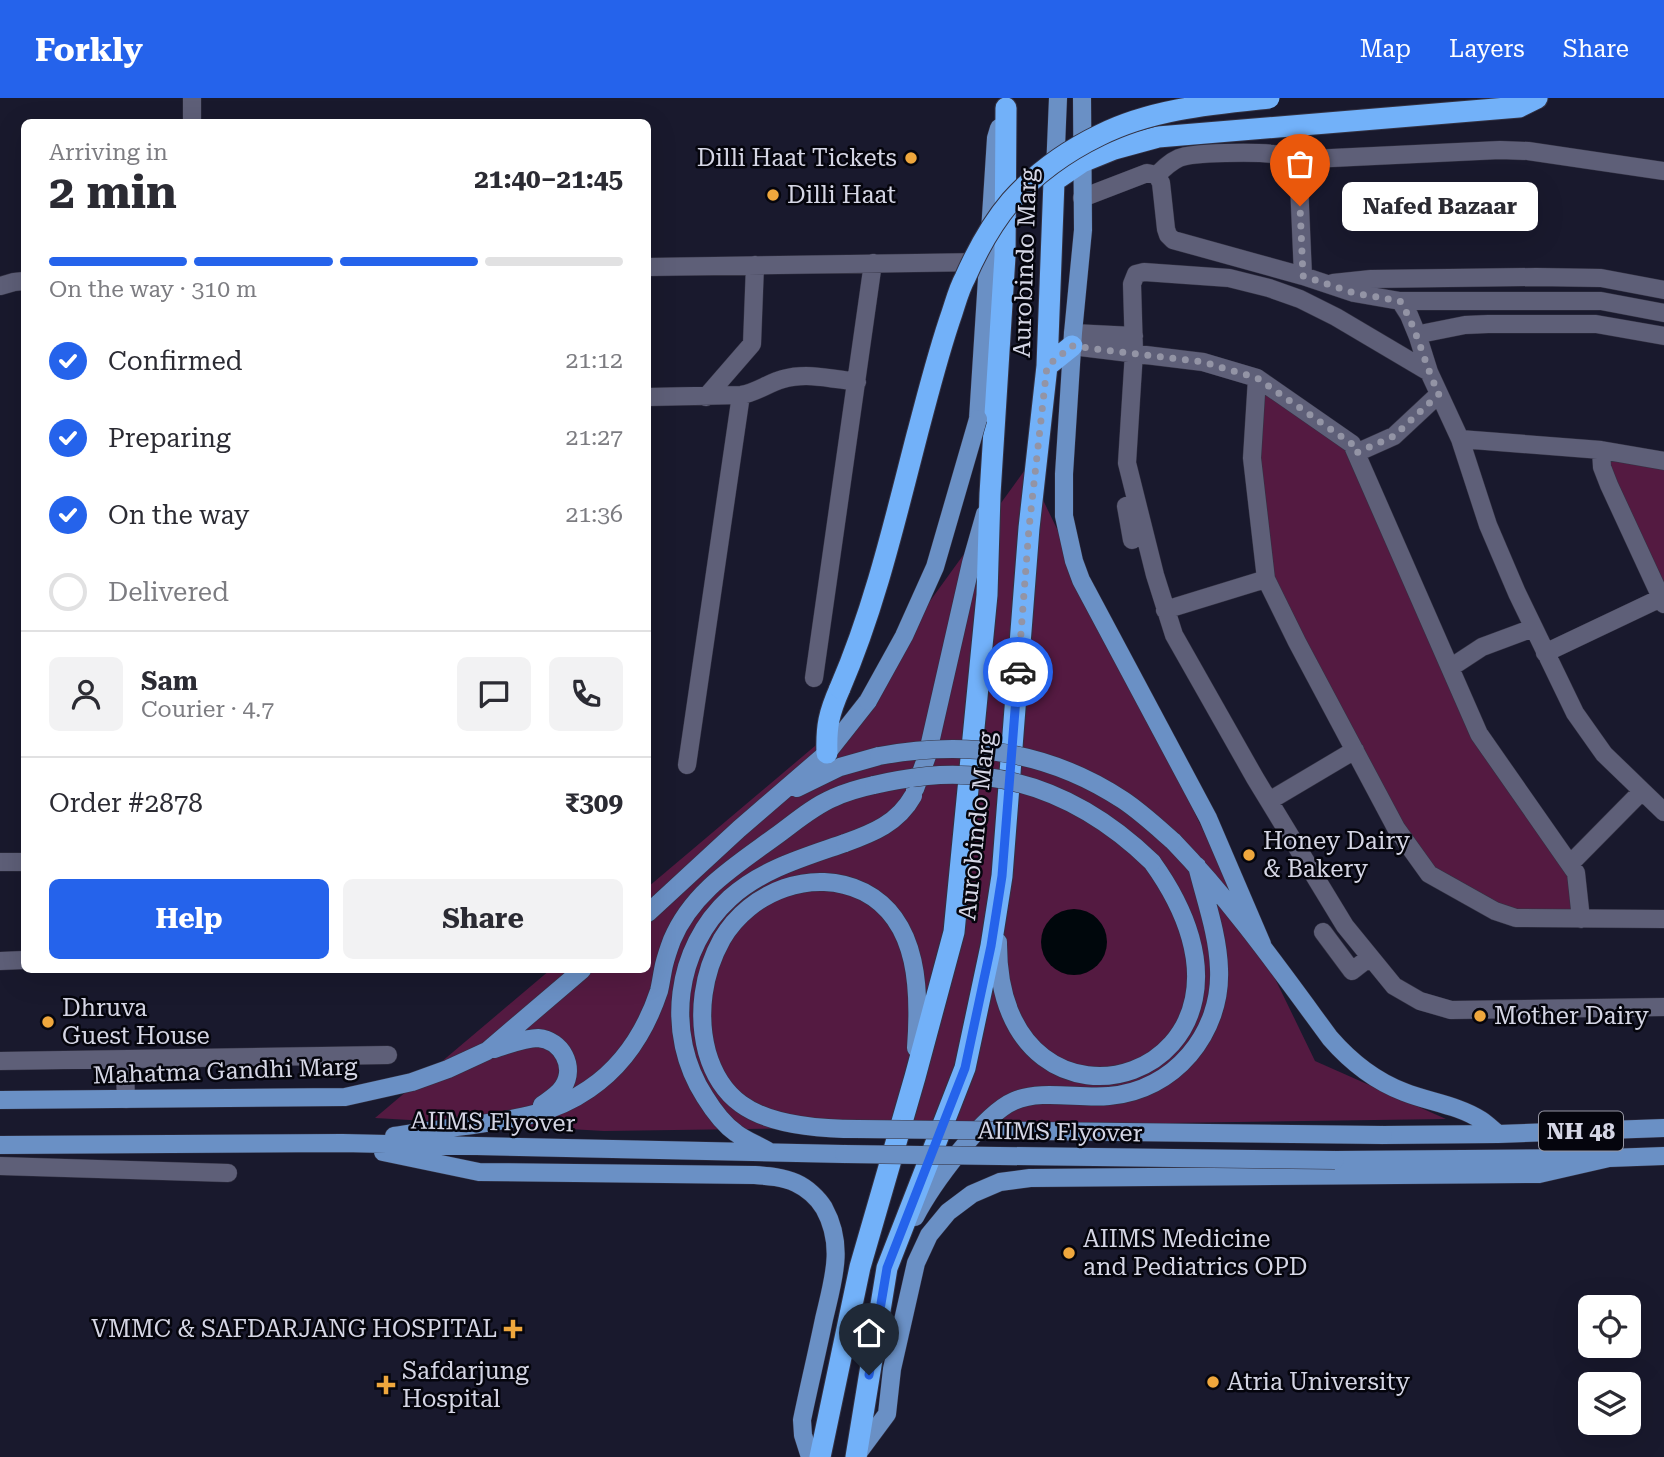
<!DOCTYPE html>
<meta charset="utf-8">
<style>
body{margin:0;font-family:"Roboto Serif",serif;background:#f2f2f3;color:#2b2b33;height:100vh;display:flex;flex-direction:column;font-size:26px;white-space:nowrap}
*{box-sizing:border-box;margin:0}
p{font-size:23px;color:#7c7c81}
.icon{flex:none;width:38px;height:38px;fill:none;stroke:currentColor;stroke-width:2;stroke-linecap:round;stroke-linejoin:round}
.map{position:relative;flex:1;overflow:hidden}
.details{position:absolute;left:21px;top:21px;width:630px;height:854px;display:flex;flex-direction:column;background:#fff;border-radius:10px;box-shadow:0 7px 28px #0002}
.details>*{flex:none}
.fabs{position:absolute;left:1578px;top:1197px;display:grid;gap:14px}
.fabs a{display:grid;place-items:center;width:63px;height:63px;border-radius:10px;background:#fff;box-shadow:0 7px 28px #0002;font-size:35px}
.pin{position:absolute;display:grid;place-items:center;width:60px;height:60px;color:#fff;margin:-72px -30px;border-radius:50% 50% 50% 0;rotate:-45deg;box-shadow:0 0 7px #0007}
.pin .icon{rotate:45deg}
.courier{position:absolute;display:grid;place-items:center;width:70px;height:70px;margin:-35px;border:5px solid #2563eb;border-radius:50%;background:#fff;color:#222;box-shadow:0 2px 9px #0007}
.bubble{position:absolute;height:49px;border-radius:10px;background:#fff;box-shadow:0 7px 28px #0002;font-size:23px;font-weight:700;line-height:49px;text-align:center}
.head em{font-style:normal;font-weight:700}
.head div{display:flex;flex-direction:column-reverse}
.head{display:flex;align-items:center;justify-content:space-between;height:119px;padding:0 28px}
h1{font-size:46px;font-weight:700;line-height:52px}
.bar{display:grid;grid-template-columns:repeat(4,1fr);gap:10px 7px;align-content:center;height:84px;padding:0 28px}
.bar i{height:9px;border-radius:5px;background:#e1e1e2}
.bar .current{background:#2563eb}
.bar p{grid-column:span 4}
.line{display:flex;align-items:center;gap:18px;padding:0 28px;border-top:2px solid #e1e1e2}
.line div{flex:1}
.round{display:grid;place-items:center;flex:none;width:74px;height:74px;border-radius:10px;background:#f2f2f3}
ol{padding:0 28px;list-style:none}
li{display:flex;align-items:center;gap:21px;height:77px}
li p{margin-inline-start:auto}
li .icon{padding:7px;border-radius:50%;background:#2563eb;color:#fff;stroke-width:4}
li:last-child{color:#7c7c81}
li i{width:38px;height:38px;border:4px solid #e1e1e2;border-radius:50%}
.primary-button{display:flex;gap:14px;margin-top:auto;padding:14px 28px}
.primary-button a{flex:1;height:80px;border-radius:10px;background:#2563eb;color:#fff;font-size:28px;font-weight:700;line-height:80px;text-align:center}
.primary-button a+a{background:#f2f2f3;color:#2b2b33}
header{display:flex;align-items:center;gap:42px;box-sizing:border-box;height:98px;padding:0 35px;background:#2563eb;color:#fff}
header strong{font-size:33px}
nav{display:flex;gap:38px;margin-inline-start:auto;font-size:24px}
.map>svg:first-child{display:block}
.green{fill:#541a41}
.water{fill:#00070c}
.lines{fill:none;stroke-linecap:round;stroke-linejoin:round}
.minor-casing{stroke:#333243;stroke-width:19}
.major-casing{stroke:#333243;stroke-width:19}
.highway-casing{stroke:#333243;stroke-width:23}
.minor{stroke:#5e5f78;stroke-width:18}
.major{stroke:#6a90c5;stroke-width:18}
.highway{stroke:#72b1f9;stroke-width:21}
.major-bridge-casing{stroke:#333243;stroke-width:19;stroke-linecap:butt}
.highway-bridge-casing{stroke:#333243;stroke-width:23;stroke-linecap:butt}
.major-bridge{stroke:#6a90c5;stroke-width:18}
.highway-bridge{stroke:#72b1f9;stroke-width:21}
.done{stroke:#9394a5;stroke-width:7;stroke-dasharray:0 12.6}
.route{stroke:#2563eb;stroke-width:9}
.poi-dot{fill:#efa73d;stroke:#05050d;stroke-width:2.5}
.labels{text-anchor:middle;stroke-width:5;stroke-linejoin:round;paint-order:stroke}
.shield{fill:#05050d;stroke:#9797a4;stroke-width:2}
.shield-label{font-size:23px;font-weight:bold;fill:#d5d6e5}
.poi-label{font-size:24px;fill:#d5d6e5;stroke:#05050d;text-anchor:start}
.street-label{font-size:24px;fill:#d5d6e5;stroke:#05050d}
</style>
<header>
<strong>Forkly</strong>
<nav><a>Map</a><a>Layers</a><a>Share</a></nav>
</header>
<div class="map">
<svg width="1664" height="1359" viewBox="0 0 1664 1359">
<rect width="100%" height="100%" fill="#19192d"/>
<!-- green -->
<path class="green" d="M1260,288L1347,351L1450,585L1571,778L1574,813H1517L1497,806L1433,772L1402,729L1272,480L1256,360Z
M1605,357L1664,368V488L1615,386Z
M1027,369L1315,963L1446,1021L604,1033L375,1020L550,872H648V789L841,626Z"/>
<!-- water -->
<path class="water" d="M1041 844a33 33 0 1 1 66 0a33 33 0 1 1-66 0Z"/>
<g class="lines">
<!-- minor casing -->
<g class="minor-casing">
<path id="minor" d="M192,0V24
M1298,61L1303,178
M1157,77C1164,70 1170,64 1179,60C1193,54 1256,54 1273,56C1286,57 1298,61 1311,61L1500,52L1528,53L1664,73
M1082,100L1147,75L1157,77L1161,85L1166,131L1168,137L1173,142L1303,178L1354,195L1400,203H1601L1664,215
M648,169L983,164
M1333,185L1371,181L1536,179L1601,180L1664,192
M0,188L14,184L24,183
M1400,203L1409,217L1418,239L1429,274L1460,341L1488,427L1517,495L1575,615L1604,656L1664,714
M1073,235L1134,238
M1418,239L1425,235L1465,227L1488,226H1596L1664,238
M1072,248L1203,264L1257,280L1252,360L1266,481L1297,544L1396,730L1429,776L1495,813L1516,820L1664,821
M1429,274L1336,219L1300,201L1269,190L1229,180L1144,174L1136,176L1132,186L1134,254L1127,365L1155,477L1174,537L1255,680L1345,828L1394,888L1420,903L1451,912L1664,909
M1257,280L1352,346L1479,636L1576,775L1581,821
M648,299L741,297C756,295 768,285 783,281C807,274 833,281 857,284
M706,299L752,246L755,167
M1460,341L1601,352L1602,369L1609,387L1664,506
M1601,352L1664,363
M1356,355L1394,338L1439,296
M1130,407L1126,408L1132,442
M1165,512L1266,481
M1545,555L1661,500
M1450,570L1482,549L1533,530
M814,580L873,165
M687,667L741,297
M1269,703L1355,652
M0,764H24
M1570,766L1642,693
M1323,834L1352,873L1370,859
M0,863L24,862
M0,963L388,957
M125,974L126,1001
M0,1068L228,1075"/>
</g>
<!-- major casing -->
<g class="major-casing">
<path id="major" d="M1082,0L1083,132L1073,235L1064,376V418L1074,463L1081,482L1208,720L1262,846
M1055,73L1058,0
M978,321L996,40L999,30
M797,690L840,669L879,658
M915,691L927,658L971,465L985,416
M1173,743C1232,804 1280,872 1330,940C1350,963 1375,983 1404,994C1429,1004 1458,1007 1481,1022C1487,1026 1492,1031 1498,1036
M648,815L739,731L827,655L868,603
M998,844C996,1074 1309,982 1152,764
M494,951C508,947 524,940 538,940C562,942 576,969 563,989C558,997 549,1002 542,1007
M0,1002L345,999L412,984L448,971L487,953L582,872
M858,1031C822,1031 771,1028 741,1006C723,993 713,975 707,954C697,916 703,875 722,841C750,793 813,769 864,794C920,823 920,896 916,950
M1383,1037L1498,1036L1664,1030
M394,1038C421,1034 447,1030 473,1027C516,1021 553,1016 589,991C623,968 646,932 659,893C661,885 662,876 664,867C666,859 669,850 672,842C692,794 735,768 776,738C794,725 812,709 833,700C846,694 860,690 874,687
M0,1047L342,1045L844,1056
M768,1053C758,1047 745,1042 736,1035C723,1026 713,1012 705,999C664,936 675,850 730,800C762,771 805,759 845,745
M383,1054L479,1074L754,1077C768,1078 783,1079 796,1085C807,1090 818,1100 824,1110C845,1148 833,1182 824,1221C817,1255 809,1288 802,1322L803,1337L810,1359
M1335,1062L1609,1060L1664,1058
M915,1119C931,1088 983,1016 1014,1003C1041,991 1079,1001 1109,998C1174,993 1222,935 1219,871C1218,836 1205,801 1197,768
M858,1355L887,1316L892,1271L916,1165L929,1137L948,1114L972,1096L1000,1084L1030,1080L1539,1076L1609,1060"/>
</g>
<!-- highway casing -->
<g class="highway-casing">
<path id="highway" d="M1047,268L1072,248
M827,655C826,628 829,615 840,590
M820,1359L860,1169L915,979L954,834L987,497L990,396L1005,158L1006,10
M856,1359L887,1170L965,970L991,848L1002,778L1029,430L1047,268L1054,83L1082,64L1114,51L1158,39L1519,9L1537,0"/>
</g>
<!-- minor -->
<use href="#minor" class="minor"/>
<!-- major -->
<use href="#major" class="major"/>
<!-- highway -->
<use href="#highway" class="highway"/>
<!-- major-bridge casing -->
<g class="major-bridge-casing">
<path id="major-bridge" d="M868,603L904,538L935,469L978,321
M879,658C967,642 1047,652 1123,702C1141,714 1157,729 1173,743
M874,687C891,683 909,680 927,678C1015,670 1090,704 1152,764
M845,745C873,735 898,725 913,698
M858,1031L1383,1037
M844,1056L1335,1062"/>
</g>
<!-- highway-bridge casing -->
<g class="highway-bridge-casing">
<path id="highway-bridge" d="M840,590C875,509 895,422 917,337C928,296 938,255 952,215C956,203 959,191 965,180C976,155 993,124 1011,103C1035,76 1067,53 1100,37C1152,11 1212,6 1269,0"/>
</g>
<!-- major-bridge -->
<use href="#major-bridge" class="major-bridge"/>
<!-- highway-bridge -->
<use href="#highway-bridge" class="highway-bridge"/>
</g>
<g class="lines">
<!-- done -->
<path class="done" d="M1018,574L1029,430L1047,268L1072,248L1203,264L1257,280L1352,346L1356,355L1394,338L1439,296C1424,266 1418,232 1400,203L1354,195L1303,178L1300,108"/>
<!-- route -->
<path class="route" d="M869,1277L887,1170L965,970L991,848L1002,778L1018,574"/>
</g>
<!-- markers -->
<g class="poi-dot">
<circle cx="911" cy="60" r="7"/>
<circle cx="773" cy="97" r="7"/>
<circle cx="1249" cy="757" r="7"/>
<circle cx="1480" cy="918" r="7"/>
<circle cx="48" cy="924" r="7"/>
<circle cx="1069" cy="1155" r="7"/>
<path d="M509.5 1220.5h7v7h7v7h-7v7h-7v-7h-7v-7h7z"/>
<circle cx="1213" cy="1284" r="7"/>
<path d="M382.5 1276.5h7v7h7v7h-7v7h-7v-7h-7v-7h7z"/>
</g>
<g class="labels">
<!-- shield labels -->
<rect class="shield" x="1539" y="1013.5" width="84" height="39" rx="5"/>
<g class="shield-label">
<text x="1581" y="1041">NH 48</text>
</g>
<!-- poi labels -->
<g class="poi-label">
<text x="897" y="68" text-anchor="end">Dilli Haat Tickets</text>
<text x="787" y="105">Dilli Haat</text>
<text x="1263" y="751">Honey Dairy<tspan x="1263" dy="28">&amp; Bakery</tspan></text>
<text x="62" y="918">Dhruva<tspan x="62" dy="28">Guest House</tspan></text>
<text x="1494" y="926">Mother Dairy</text>
<text x="1083" y="1149">AIIMS Medicine<tspan x="1083" dy="28">and Pediatrics OPD</tspan></text>
<text x="497" y="1239" text-anchor="end">VMMC &amp; SAFDARJANG HOSPITAL</text>
<text x="402" y="1281">Safdarjung<tspan x="402" dy="28">Hospital</tspan></text>
<text x="1227" y="1292">Atria University</text>
</g>
<!-- street labels -->
<g class="street-label">
<text transform="translate(1025 165) rotate(-88)" y="8">Aurobindo Marg</text>
<text transform="translate(977 728) rotate(-84)" y="8">Aurobindo Marg</text>
<text transform="translate(225 973) rotate(-2)" y="8">Mahatma Gandhi Marg</text>
<text transform="translate(493 1024) rotate(1)" y="8">AIIMS Flyover</text>
<text transform="translate(1060 1034) rotate(1)" y="8">AIIMS Flyover</text>
</g>
</g>
</svg>
<div class="fabs">
<a><svg class="icon" aria-label="locate" viewBox="0 0 24 24"><circle cx="12" cy="12" r="6"/><path d="M12 2v4M12 18v4M2 12h4M18 12h4"/></svg></a>
<a><svg class="icon" aria-label="layers" viewBox="0 0 24 24"><path d="M12 4l9 5-9 5-9-5zM3 14l9 5 9-5"/></svg></a>
</div>
<div class="pin" style="left:1300px;top:108px;background:#ea580c"><svg class="icon" aria-label="bag" viewBox="0 0 24 24"><path d="M5 8h14l-1 12H6zM9 8a3 3 0 0 1 6 0"/></svg></div>
<div class="pin" style="left:869px;top:1277px;background:#1f2937"><svg class="icon" aria-label="home" viewBox="0 0 24 24"><path d="M3 11l9-7 9 7M6 9v11h12V9"/></svg></div>
<div class="courier" style="left:1018px;top:574px"><svg class="icon" aria-label="car" viewBox="0 0 24 24"><path d="M5 17H2v-5l4-1 3-4h7l3 4 3 1v5h-3M9 17h6M6 11h13"/><circle cx="7" cy="17" r="2"/><circle cx="17" cy="17" r="2"/></svg></div>
<div class="bubble" style="left:1342px;top:84px;width:196px">Nafed Bazaar</div>
<section class="details">
<div class="head"><div><h1>2 min</h1><p>Arriving in</p></div><em>21:40–21:45</em></div>
<div class="bar"><i class="current"></i><i class="current"></i><i class="current"></i><i></i><p>On the way · 310 m</p></div>
<ol>
<li><svg class="icon" aria-label="check" viewBox="0 0 24 24"><path d="M5 12l5 5 9-10"/></svg>Confirmed<p>21:12</p></li>
<li><svg class="icon" aria-label="check" viewBox="0 0 24 24"><path d="M5 12l5 5 9-10"/></svg>Preparing<p>21:27</p></li>
<li><svg class="icon" aria-label="check" viewBox="0 0 24 24"><path d="M5 12l5 5 9-10"/></svg>On the way<p>21:36</p></li>
<li><i></i>Delivered</li>
</ol>
<div class="line" style="height:126px"><a class="round"><svg class="icon" aria-label="person" viewBox="0 0 24 24"><circle cx="12" cy="8" r="4"/><path d="M4 21q1-7 8-7t8 7"/></svg></a><div><b>Sam</b><p>Courier · 4.7</p></div><a class="round"><svg class="icon" aria-label="chat" viewBox="0 0 24 24"><path d="M4 5h16v11H9l-5 4z"/></svg></a><a class="round"><svg class="icon" aria-label="phone" viewBox="0 0 24 24"><path d="M5 4h4l2 5-3 2q2 4 5 5l2-3 5 2v4C11 20 4 13 5 4z"/></svg></a></div>
<div class="line" style="height:91px"><div>Order #2878</div><b>₹309</b></div>
<div class="primary-button"><a>Help</a><a>Share</a></div>
</section>
</div>
